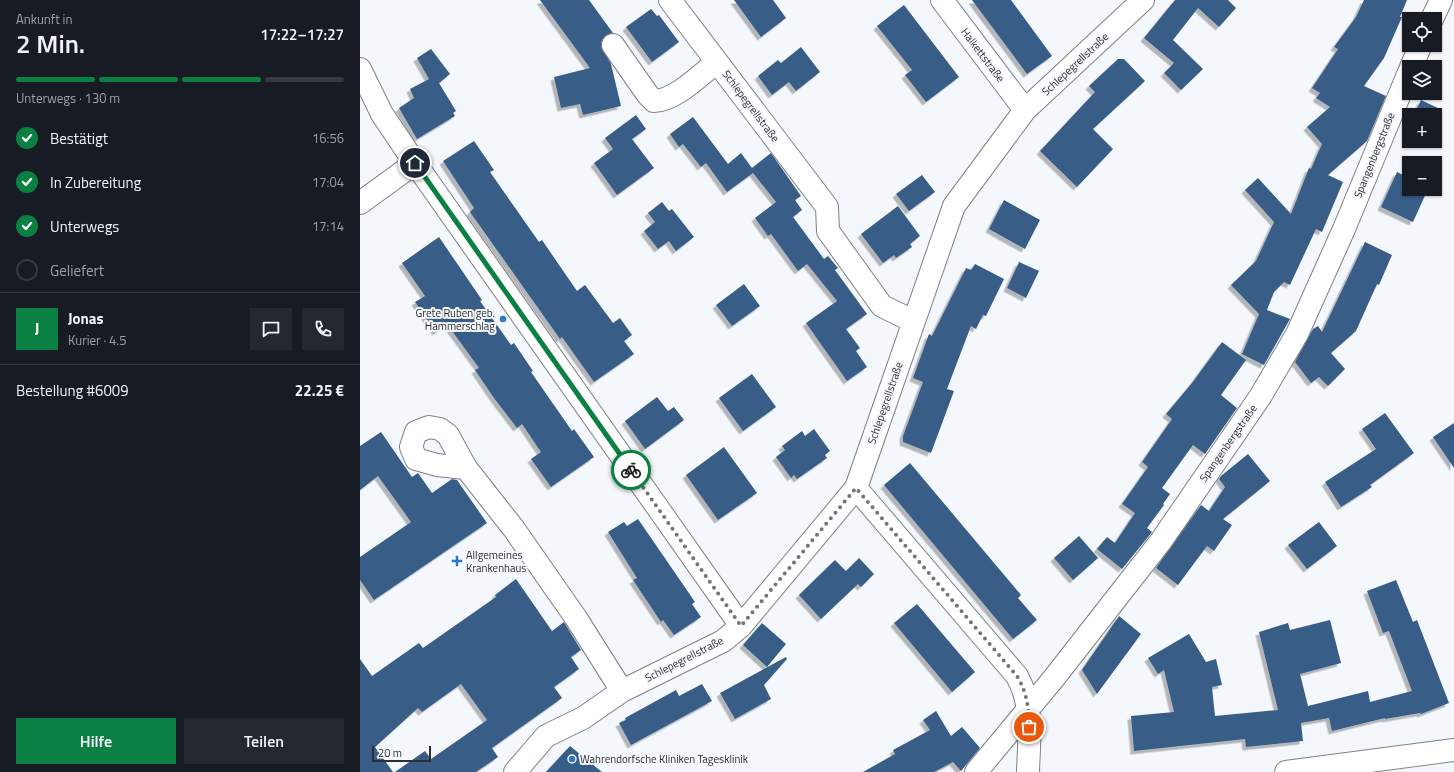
<!DOCTYPE html>
<html lang="de">
<meta charset="utf-8">
<style>
body{margin:0;font-family:"Titillium Web",sans-serif;background:#242831;color:#f1f3f6;height:100vh;display:flex;flex-direction:column;font-size:15px;white-space:nowrap}
*{box-sizing:border-box;margin:0}
p{font-size:13px;color:#9ea1a6}
.icon{flex:none;width:22px;height:22px;fill:none;stroke:currentColor;stroke-width:2;stroke-linecap:round;stroke-linejoin:round}
.map{position:relative;flex:1;overflow:hidden}
.panel{display:flex;flex-direction:column;background:#171b24;width:360px}
.panel>*{flex:none}
.buttons{position:absolute;left:1042px;top:12px;display:grid;gap:8px}
.buttons a{display:grid;place-items:center;width:40px;height:40px;border-radius:0px;background:#171b24;box-shadow:0 1px 3px #0004;font-size:20px}
.scale{position:absolute;left:12px;bottom:10px;width:59px;box-sizing:border-box;padding-left:4px;border:2px solid #2d2e2f;border-top:0;font-size:11px;line-height:14px;white-space:nowrap;color:#2d2e2f;-webkit-text-stroke:3px #f4f7fb;paint-order:stroke}
.pin{position:absolute;display:grid;place-items:center;width:34px;height:34px;color:#fff;margin:-17px;border:2px solid #fff;border-radius:50%;box-shadow:0 1px 4px #0007}
.courier{position:absolute;display:grid;place-items:center;width:40px;height:40px;margin:-20px;border:3px solid #0b8043;border-radius:50%;background:#fff;color:#222;box-shadow:0 1px 5px #0007}
.overview em{font-style:normal;font-weight:600}
.overview div{display:flex;flex-direction:column-reverse}
.overview{display:flex;align-items:center;justify-content:space-between;height:68px;padding:0 16px}
h1{font-size:26px;font-weight:600;line-height:30px}
.bar{display:grid;grid-template-columns:repeat(4,1fr);gap:6px 4px;align-content:center;height:48px;padding:0 16px}
.bar i{height:5px;border-radius:3px;background:#363941}
.bar .selected{background:#0b8043}
.bar p{grid-column:span 4}
.line{display:flex;align-items:center;gap:10px;padding:0 16px;border-top:1px solid #363941}
.line div{flex:1}
.round{display:grid;place-items:center;flex:none;width:42px;height:42px;border-radius:0px;background:#242831}
ol{padding:0 16px;list-style:none}
li{display:flex;align-items:center;gap:12px;height:44px}
li p{margin-inline-start:auto}
li .icon{padding:4px;border-radius:50%;background:#0b8043;color:#fff;stroke-width:4}
li:last-child{color:#9ea1a6}
li i{width:22px;height:22px;border:2px solid #363941;border-radius:50%}
.action{display:flex;gap:8px;margin-top:auto;padding:8px 16px}
.action a{flex:1;height:46px;border-radius:0px;background:#0b8043;color:#fff;font-size:16px;font-weight:600;line-height:46px;text-align:center}
.action a+a{background:#242831;color:#f1f3f6}
main{display:flex;flex:1;min-height:0}
.map>svg:first-child{display:block}
.building{fill:#385d86;filter:url(#shadow)}
.lines{fill:none;stroke-linecap:round;stroke-linejoin:round}
.minor-casing{stroke:#7e8084;stroke-width:24}
.minor{stroke:#fff;stroke-width:22}
.done{stroke:#737476;stroke-width:4;stroke-dasharray:0 7.2}
.route{stroke:#0b8043;stroke-width:5}
.poi-dot{fill:#2c78c8;stroke:#f4f7fb;stroke-width:1.5}
.labels{text-anchor:middle;stroke-width:4;stroke-linejoin:round;paint-order:stroke}
.street-label{font-size:11px;fill:#2d2e2f;stroke:#f4f7fb}
.poi-label{font-size:11px;fill:#2d2e2f;stroke:#f4f7fb;text-anchor:start}
</style>
<main>
<section class="panel">
<div class="overview"><div><h1>2 Min.</h1><p>Ankunft in</p></div><em>17:22–17:27</em></div>
<div class="bar"><i class="selected"></i><i class="selected"></i><i class="selected"></i><i></i><p>Unterwegs · 130 m</p></div>
<ol>
<li><svg class="icon" aria-label="check" viewBox="0 0 24 24"><path d="M5 12l5 5 9-10"/></svg>Bestätigt<p>16:56</p></li>
<li><svg class="icon" aria-label="check" viewBox="0 0 24 24"><path d="M5 12l5 5 9-10"/></svg>In Zubereitung<p>17:04</p></li>
<li><svg class="icon" aria-label="check" viewBox="0 0 24 24"><path d="M5 12l5 5 9-10"/></svg>Unterwegs<p>17:14</p></li>
<li><i></i>Geliefert</li>
</ol>
<div class="line" style="height:72px"><b class="round" style="background:#0b8043;color:#fff">J</b><div><b>Jonas</b><p>Kurier · 4.5</p></div><a class="round"><svg class="icon" aria-label="chat" viewBox="0 0 24 24"><path d="M4 5h16v11H9l-5 4z"/></svg></a><a class="round"><svg class="icon" aria-label="phone" viewBox="0 0 24 24"><path d="M5 4h4l2 5-3 2q2 4 5 5l2-3 5 2v4C11 20 4 13 5 4z"/></svg></a></div>
<div class="line" style="height:52px"><div>Bestellung #6009</div><b>22.25 €</b></div>
<div class="action"><a>Hilfe</a><a>Teilen</a></div>
</section>
<div class="map">
<svg width="1094" height="772" viewBox="0 0 1094 772">
<defs>
<filter id="shadow"><feDropShadow dx="-3.5" dy="3.5" stdDeviation="0" flood-color="#0004"/></filter>
</defs>
<rect width="100%" height="100%" fill="#f4f7fb"/>
<!-- building -->
<path class="building" d="M180,0H229L253,33L246,35L242,40L241,46L251,64L261,106L223,115L220,104L201,108L194,77L230,68Z
M374,0H413L426,18L401,37Z
M612,0H651L692,56L667,74Z
M815,0H868L876,8L859,27L838,8L813,40L843,69L821,90L804,73L814,63L784,38Z
M1004,0H1047L1040,17H1042L1024,58L1004,86L1026,96L1007,141L968,175L983,182L962,232L956,229L930,285L924,282L914,292L907,310L930,319L904,365L882,354L899,314L871,285L896,261L914,222L885,190L898,178L931,214L949,168L951,169L962,144L947,127L970,107L956,98L960,93L952,88L978,49L974,47L996,17Z
M544,5L599,77L566,102L545,75L552,70L517,26Z
M291,9L297,16L299,15L319,42L292,62L266,27Z
M441,47L460,72L436,91L429,82L412,95L398,76L418,60L421,63Z
M71,49L90,74L79,83L96,111L93,113L95,116L57,139L39,108L54,98L50,89L69,79L57,58Z
M758,59H764L785,81L733,129L753,149L717,187L680,151L735,92L729,86Z
M1061,100L1080,109L1075,121V115H1054Z
M276,115L286,129L272,139L294,168L257,195L234,163L253,149L245,138Z
M333,117L368,164L381,153L392,168L411,153L441,196L435,200L442,210L433,217L464,259L468,256L478,268L475,270L507,314L486,329L500,348L496,351L507,367L487,381L446,323L477,301L447,264L438,271L411,234L408,236L395,218L416,202L393,173L367,192L346,163L341,167L323,144L319,147L310,134Z
M114,141L134,170L130,172L179,242L182,240L217,291L225,285L253,323L260,318L272,335L264,341L274,354L234,382L202,337L200,339L110,212L114,208L83,161Z
M1037,172L1049,178L1046,189H1068L1053,222L1021,207Z
M562,175L575,192L549,211L536,194Z
M644,200L680,220L665,249L629,229Z
M302,202L309,211L312,209L334,237L316,251L309,241L298,249L284,231L295,222L288,213Z
M538,206L560,236L550,244L552,247L536,258L534,255L523,263L501,234Z
M79,237L122,300L120,301L151,345L154,343L173,371L171,372L212,431L214,429L234,457L191,487L171,459L181,452L162,424L157,428L134,398L115,370L119,368L87,324L76,332L55,302L65,296L42,263Z
M1005,242L1032,255L1019,285L1017,284L996,331L971,353L985,369L968,386L959,377L951,383L935,362L953,329L958,326L962,332Z
M659,262L679,271L666,298L647,288Z
M615,264L644,279L626,316L623,315L616,329L611,326L587,389L594,391L571,453L543,442V436L563,382L553,378L569,334L572,336L606,268L611,270Z
M384,284L400,306L372,326L356,305Z
M862,342L886,360L861,395L877,408L845,454L833,445L802,488L810,494L803,504L804,505L787,528L792,532L762,569L737,549L747,537L755,543L775,513L762,504L788,467L782,462L812,419L806,414L832,383Z
M392,374L416,407L383,431L359,398Z
M297,397L308,411L314,407L324,420L285,449L265,421Z
M1025,413L1054,453L1010,485L1012,487L981,507L965,482L1016,449L1002,429Z
M1094,423V468L1073,437Z
M454,429L470,451L465,455L467,458L437,479L434,475L431,478L416,457L425,450L422,446L442,431L445,436Z
M21,432L52,477L58,473L72,493L92,479L97,480L127,523L14,600L0,580V557L51,522L18,476L0,490V446Z
M364,447L397,493L358,520L326,475Z
M888,454L910,481L863,519L872,525L854,551L847,546L818,585L796,568L841,505L849,511L865,487L859,479L861,476Z
M550,463L661,595L658,598L677,620L653,639L524,485Z
M278,519L335,602L332,604L341,617L314,635L303,620L301,622L273,580L277,578L248,532L264,522L267,526Z
M959,522L977,546L947,569L928,545Z
M719,536L738,558L713,580L694,558Z
M499,558L514,574L501,587L498,584L461,619L439,595L475,560L486,571Z
M156,579L192,631L204,622L221,650L211,657L219,669L194,687L202,698L132,748L138,757L116,772H35L65,751L71,759L127,720L101,684L62,712L58,708L15,747L33,772H0V659L12,676L59,643L63,648L136,597L135,595Z
M1036,580L1053,622L1057,620L1089,703L1061,714L1060,713L1025,719V718L972,731L969,718L941,723L943,741L886,747L885,739L774,751L771,716L814,712L804,670L798,674L788,658L829,634L846,662L856,659L862,685L852,687L855,716L918,710L899,632L928,623L930,630L970,620L981,663L940,674L948,706L1008,691L1010,702L1052,691L1029,631L1023,633L1007,591Z
M557,604L615,672L592,692L534,623Z
M759,616L781,634L737,694L722,670Z
M402,623L426,644L407,667L383,645Z
M426,657L427,659L404,685L411,699L375,719L360,693Z
M342,684L352,701L271,745L259,723L266,720L265,718L316,690L319,696Z
M576,711L591,736L602,727L620,748L601,771L593,762L574,772H503L535,754L533,750L570,730L563,720Z
M210,746L242,772H186Z"/>
<g class="lines">
<!-- minor casing -->
<g class="minor-casing">
<path id="minor" d="M310,0L467,207L468,231L522,306L553,321
M582,0L665,110
M1072,19L1081,0
M253,45L288,95L294,101C315,101 341,74 357,62
M1051,67L1061,45
M0,69L22,114L55,163L381,626
M0,203L55,163
M106,468L77,465L56,459L51,447L56,432L69,427L80,429L88,435L106,468L154,529L216,618L262,691
M496,488L657,676C674,707 669,738 668,772
M155,772L186,736L223,718L262,691L363,641L381,626L496,488L594,206L665,110L783,0
M616,772L694,678L801,541L900,397L937,334L984,229L1049,72
M926,772L1094,750"/>
</g>
<!-- minor -->
<use href="#minor" class="minor"/>
</g>
<g class="lines">
<!-- done -->
<path class="done" d="M271,470L381,626L496,488L657,676C667,693 669,708 669,727"/>
<!-- route -->
<path class="route" d="M55,163L271,470"/>
</g>
<!-- markers -->
<g class="poi-dot">
<circle cx="143" cy="319" r="4"/>
<path d="M95 555h4v4h4v4h-4v4h-4v-4h-4v-4h4z"/>
<circle cx="212" cy="759" r="4"/>
</g>
<g class="labels">
<!-- street labels -->
<g class="street-label">
<text transform="translate(623 55) rotate(53)" y="4">Halkettstraße</text>
<text transform="translate(715 64) rotate(-43)" y="4">Schlepegrellstraße</text>
<text transform="translate(391 106) rotate(53)" y="4">Schlepegrellstraße</text>
<text transform="translate(1014 155) rotate(-68)" y="4">Spangenbergstraße</text>
<text transform="translate(525 403) rotate(-71)" y="4">Schlepegrellstraße</text>
<text transform="translate(868 443) rotate(-55)" y="4">Spangenbergstraße</text>
<text transform="translate(324 659) rotate(-27)" y="4">Schlepegrellstraße</text>
</g>
<!-- poi labels -->
<g class="poi-label">
<text x="135" y="317" text-anchor="end">Grete Ruben geb.<tspan x="135" dy="13">Hammerschlag</tspan></text>
<text x="106" y="559">Allgemeines<tspan x="106" dy="13">Krankenhaus</tspan></text>
<text x="220" y="763">Wahrendorfsche Kliniken Tagesklinik</text>
</g>
</g>
</svg>
<div class="buttons">
<a><svg class="icon" aria-label="locate" viewBox="0 0 24 24"><circle cx="12" cy="12" r="6"/><path d="M12 2v4M12 18v4M2 12h4M18 12h4"/></svg></a>
<a><svg class="icon" aria-label="layers" viewBox="0 0 24 24"><path d="M12 4l9 5-9 5-9-5zM3 14l9 5 9-5"/></svg></a>
<a>+</a>
<a>−</a>
</div>
<div class="scale">20 m</div>
<div class="pin" style="left:669px;top:727px;background:#ea580c"><svg class="icon" aria-label="bag" viewBox="0 0 24 24"><path d="M5 8h14l-1 12H6zM9 8a3 3 0 0 1 6 0"/></svg></div>
<div class="pin" style="left:55px;top:163px;background:#1f2937"><svg class="icon" aria-label="home" viewBox="0 0 24 24"><path d="M3 11l9-7 9 7M6 9v11h12V9"/></svg></div>
<div class="courier" style="left:271px;top:470px"><svg class="icon" aria-label="bike" viewBox="0 0 24 24"><circle cx="6" cy="16" r="4"/><circle cx="18" cy="16" r="4"/><path d="M6 16l4-8h5l3 8M10 8l3 8H6M13 5h3"/></svg></div>
</div>
</main>
